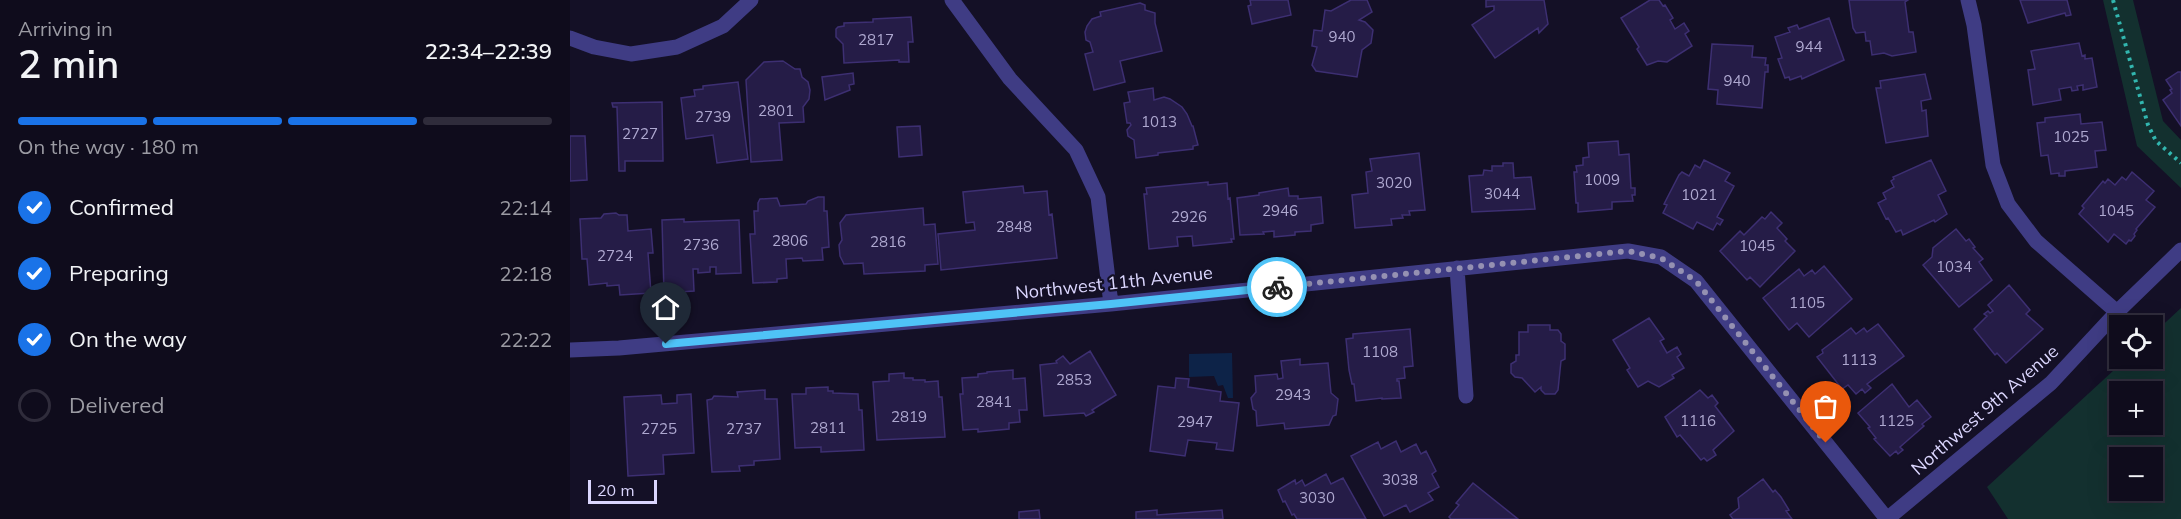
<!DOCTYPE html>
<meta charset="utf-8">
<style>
body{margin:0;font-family:Mulish,sans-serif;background:#181525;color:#f1f3f6;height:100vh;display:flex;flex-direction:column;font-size:22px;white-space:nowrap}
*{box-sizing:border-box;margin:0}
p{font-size:20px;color:#9b9ba3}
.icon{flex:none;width:33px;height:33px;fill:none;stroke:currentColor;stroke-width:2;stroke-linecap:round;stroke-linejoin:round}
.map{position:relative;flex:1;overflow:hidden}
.side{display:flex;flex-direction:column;background:#0f0c1c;width:570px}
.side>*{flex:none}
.fabs{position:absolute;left:1539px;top:315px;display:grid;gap:12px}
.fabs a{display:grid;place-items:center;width:54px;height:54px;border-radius:0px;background:#0f0c1c;box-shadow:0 6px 24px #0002,0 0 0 2px #2f2c3b;font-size:30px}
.scale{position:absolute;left:18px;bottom:15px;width:69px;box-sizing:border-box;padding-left:6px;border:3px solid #dbd6fe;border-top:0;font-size:16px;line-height:21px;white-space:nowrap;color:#dbd6fe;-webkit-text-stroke:4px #141026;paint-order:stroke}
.pin{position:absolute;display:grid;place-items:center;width:51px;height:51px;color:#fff;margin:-62px -26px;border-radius:50% 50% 50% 0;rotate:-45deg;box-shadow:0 0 6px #0007}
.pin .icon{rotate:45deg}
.courier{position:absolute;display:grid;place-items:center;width:60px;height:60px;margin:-30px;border:4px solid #4fc3f7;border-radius:50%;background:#fff;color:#222;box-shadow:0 2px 8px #0007}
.overview em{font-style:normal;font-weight:600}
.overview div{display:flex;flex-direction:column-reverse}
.overview{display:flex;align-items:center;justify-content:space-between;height:102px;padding:0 18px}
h1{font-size:39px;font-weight:600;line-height:45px}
.bar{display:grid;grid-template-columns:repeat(4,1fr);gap:9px 6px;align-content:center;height:72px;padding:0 18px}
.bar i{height:8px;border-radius:4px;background:#2f2c3b}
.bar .selected{background:#1a73e8}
.bar p{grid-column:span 4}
ol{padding:0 18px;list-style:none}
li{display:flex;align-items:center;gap:18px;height:66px}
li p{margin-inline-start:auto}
li .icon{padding:6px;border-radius:50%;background:#1a73e8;color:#fff;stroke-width:4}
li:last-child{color:#9b9ba3}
li i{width:33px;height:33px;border:3px solid #2f2c3b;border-radius:50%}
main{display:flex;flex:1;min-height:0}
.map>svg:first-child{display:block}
.green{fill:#13302f;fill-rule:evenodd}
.water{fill:#0d2348}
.building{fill:#251c47;stroke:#3d2f72;stroke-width:1.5}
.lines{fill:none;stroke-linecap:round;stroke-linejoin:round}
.path{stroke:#32b6af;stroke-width:4;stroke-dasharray:3 4.5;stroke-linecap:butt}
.minor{stroke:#3f3c84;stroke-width:15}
.done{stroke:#9591b2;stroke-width:6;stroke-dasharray:0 10.8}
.route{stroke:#4fc3f7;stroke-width:8}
.labels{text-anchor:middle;stroke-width:4.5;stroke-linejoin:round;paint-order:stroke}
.number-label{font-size:15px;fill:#aea8d0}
.street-label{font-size:18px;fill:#dbd6fe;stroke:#141026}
</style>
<main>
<section class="side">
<div class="overview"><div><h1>2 min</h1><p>Arriving in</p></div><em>22:34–22:39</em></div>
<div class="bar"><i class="selected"></i><i class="selected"></i><i class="selected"></i><i></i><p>On the way · 180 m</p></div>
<ol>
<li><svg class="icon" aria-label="check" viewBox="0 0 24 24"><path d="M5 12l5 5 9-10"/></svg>Confirmed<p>22:14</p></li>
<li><svg class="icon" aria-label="check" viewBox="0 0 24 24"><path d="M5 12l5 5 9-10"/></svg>Preparing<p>22:18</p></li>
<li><svg class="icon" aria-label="check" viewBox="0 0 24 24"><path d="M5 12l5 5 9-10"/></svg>On the way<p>22:22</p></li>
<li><i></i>Delivered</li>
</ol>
</section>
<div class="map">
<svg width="1611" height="519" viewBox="0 0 1611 519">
<rect width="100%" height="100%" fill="#141026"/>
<!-- green -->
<path class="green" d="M1533,0H1563L1593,121L1611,140V188L1567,146Z
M1611,308V519H1438L1417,487L1556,359L1582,358L1583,334ZM1550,392H1582V424H1550ZM1550,458H1582V490H1550Z"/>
<!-- water -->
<path class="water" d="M662,353L663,398H658L653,385L648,386L644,376L619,377V354Z"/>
<!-- building -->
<path class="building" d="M680,0H718L721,15L682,24L678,6L681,5Z
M781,0H797L802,12L789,20L795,22L803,30L801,43L792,50L787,77L746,71L742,65L747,47L742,46L744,30L752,31L755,10L761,11Z
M916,0H974L978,24L969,33L968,28L925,58L902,25L924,10V6L916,7Z
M1080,0H1089L1093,6L1095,5L1103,18L1100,20L1105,29L1114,23L1119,31L1115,34L1122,46L1097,62L1088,61L1077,65L1067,49L1069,47L1051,18Z
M1279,0H1338L1335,2L1339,32H1343L1346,52L1322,56L1314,53L1302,55L1300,41H1296L1295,32L1286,33L1283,28Z
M1450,0H1497L1501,15L1496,16L1495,13L1458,23Z
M570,3L575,5V10L585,13V23L592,51L550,61L555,82L524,90L515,54L523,52L520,42L516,40L515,32L517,26L522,19L531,16L530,12Z
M341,17L343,42H338L339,62H329V60L274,63L273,44L266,37V29L268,27L274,26V23L303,22V19Z
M1259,18L1274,60L1232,79L1231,76L1220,80L1219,77L1215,78L1208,59L1212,58L1205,37L1220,32L1218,28L1227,25L1229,29Z
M1509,43L1512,56L1515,55V59L1522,58L1527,87L1513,90V85L1507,86L1508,90L1502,91L1501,87L1489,89L1491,100L1463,105L1458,70L1465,69L1461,51Z
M1142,44L1183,46L1182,57L1196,58L1195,65H1198V72H1195L1192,108L1147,104L1148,90L1138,89Z
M213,61L225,69H230L232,77L238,82L240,90L239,99L233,107L234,122L209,123L212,160L181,162L176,80L194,62Z
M1608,72H1611V126L1593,100L1602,93L1600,90L1602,89L1596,80Z
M283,73L284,84L279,85L280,90L255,100L252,77Z
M1355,74L1361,99L1351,101L1352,111L1356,110L1358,136L1316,143L1306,88H1311L1310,81Z
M168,82L178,159L147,163L143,135L116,139L111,98L125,96L124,90L133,89V86Z
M583,88L584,100L594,97L600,99L612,107L617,114L622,126H623L628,145L623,146V149L588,153V155L566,158L564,140L558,136L557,130L561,125L560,123H557L554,103L560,102L558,92Z
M92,102L93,161H55V171H49L47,107H43L42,103Z
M1510,114L1511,124L1532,122L1536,150L1525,151L1527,167L1495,171V176H1489V173L1481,174L1478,155L1471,156L1467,123L1475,122V118Z
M350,126L352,155L329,157L327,127Z
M0,136H15L17,180L0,181Z
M1048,141L1049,155L1059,154L1061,188H1065V195H1062L1063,201L1042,202V209L1008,212V203H1006L1004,172H1007L1006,166L1013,165V158L1019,157L1018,143Z
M849,153L855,210L839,211L840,215H832L833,218L821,219L822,225L785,228L782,195L798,193L796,172L802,171L800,159Z
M1134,160L1160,173L1155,181L1164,186L1147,217L1153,220L1150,225L1147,223L1143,230L1127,222L1123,229L1093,213L1097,205L1094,204L1109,175L1112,172L1119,176L1125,165L1130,168Z
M1361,160L1376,191L1368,195L1377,214L1365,222L1364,220L1333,235L1331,230L1326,232L1318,218L1316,219L1308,203L1316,199L1313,193L1324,187L1321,181L1324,179L1323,177Z
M933,163H943L944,178L961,177L965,209L902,212L899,176L913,175L914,170L922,171V166H933Z
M1562,172L1584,191L1576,200L1585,207L1566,229L1567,230L1564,234L1565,236L1561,241L1559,240L1556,244L1544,234L1538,242L1509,214L1514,208L1512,206L1533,181L1535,183L1538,179L1545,185L1552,177L1556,180Z
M638,182V185L657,183L658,199L660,198L664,239H661L662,242L623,246L622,236L607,237L608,246L579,249L574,194H577L576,188Z
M453,186L454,193L477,191L479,215L482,214L487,258L371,270L368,234L405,230L404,222L396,223L393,192Z
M718,188L719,196H728V199L751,197L753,223L741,225V231L725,232V235L704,237V231L693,232L694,234L670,235L667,198L689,195V193Z
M248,197H254V211H257L259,247L252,248L253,260L233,261L232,258L216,259L217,278L207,279V282L183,283L180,234H185L184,211H188V203L190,199L207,198L210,206L236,204L238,201Z
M353,208L354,225L365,224L368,264L355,265V271L294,274L293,263L274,264L270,256L269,245L272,240L270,223L276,215Z
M1201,212L1212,223L1207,228L1217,239L1215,241L1225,251L1190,287L1180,277L1177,280L1150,251L1170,231L1174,235L1192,217L1195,219Z
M46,213L49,215H57L58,231L81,229L83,253H78L81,293L50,295L49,285L37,286V283L19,285L17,259H12L10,219L31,218L34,214Z
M114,219V222L169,220L171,273L146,274V267H140V272L128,273V269H123L124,291L94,293L92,220Z
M1386,229L1396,241L1399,239L1405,247L1403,248L1413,259L1409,262L1422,280L1389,307L1353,265L1362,257L1363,248Z
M1254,266L1282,299L1239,337L1227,323L1219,330L1193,298L1229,269L1234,276L1242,270L1245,274Z
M1439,285L1460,310L1456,314L1473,329L1436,363L1427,353L1425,355L1404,329L1417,316L1414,314L1418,311L1420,313L1423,311L1418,305Z
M1079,318L1094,339L1090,341L1097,353L1107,347L1111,354L1107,357L1114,368L1102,375L1104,378L1089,387L1078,381L1068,387L1057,370L1060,368L1043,340Z
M1308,324L1334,356L1297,384L1301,388L1295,393L1292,389L1286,394L1278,385L1272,389L1247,357L1253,353L1252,350L1281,328L1286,334L1294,328L1297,332Z
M958,325H980V330H988L991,334V341L995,344V359L991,361L988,390L985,394H975L971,390V387L965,392L952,378L945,377L941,373V364L946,361V355H949V332H958Z
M840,329L843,366L834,367L835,378L827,379V381H829L831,398L812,399V398L786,401L784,384H782L779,370L776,339L783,338V334Z
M520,351L546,395L522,410L524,412L516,416L514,413L474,416L470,365L487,363L486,361L493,356L500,364Z
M730,359V365L758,363L761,393L768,399L766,415L763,416L759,425L715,429L714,423L687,426L686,411L683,409L681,398L686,392L685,376L707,374L708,379L713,378L711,361Z
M443,370V379L455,378L457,410H449L450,422L439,423V429L408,432V429L393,430L390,394H393L392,378L408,377V374L417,373V372Z
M334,373V378H343V380H355V382L368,381L369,397H372L375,437L307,440L303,382L319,381V374Z
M606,378L619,379L618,387L651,392L650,401L669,403L663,451L646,449L647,443L618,440L615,456L580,451L588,386L605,388Z
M1322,384L1339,407L1347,400L1361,417L1352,424L1354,426L1330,447L1333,450L1328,454L1326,451L1320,456L1304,439L1306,438L1298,428L1300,427L1288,413Z
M258,387V391H263V393L288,394L289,410H292L294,450L251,452V447L225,448L222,394H236V388Z
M195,390V399H207L210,459L184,461V465L169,466L170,471L142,472L137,400L142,399L144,396L168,397L167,392Z
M1130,390L1138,398L1142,395L1148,403L1145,406L1164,431L1143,450L1146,455L1137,461L1134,458L1131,460L1110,435L1107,437L1095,417Z
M121,394L124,453L93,455L94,474L58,476L54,397L91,395L92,404L107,403V395Z
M826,441L831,452L846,444L851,454L856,451L866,471L862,474L869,487L858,493L863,500L840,512L836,505L814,516L781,456L808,442L811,449Z
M756,474L761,484L773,478L796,519H727L724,514L722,515L715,501L713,502L708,490L725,480L726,484L732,480L735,486Z
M1193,479L1203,492L1205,490L1211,497L1219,510L1216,511L1222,519H1163L1160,515L1169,508L1168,498Z
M903,483L948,519H881L879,517L889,505L886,503Z
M469,510L470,519H449V512Z
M587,510V515L652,510L653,519H566V512Z"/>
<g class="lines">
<!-- path -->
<path class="path" d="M1543,0L1578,125L1586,141L1611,163"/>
<!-- minor -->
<path class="minor" d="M382,0L440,79L506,150L528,197L541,304
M1398,0L1404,25L1423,165L1438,204L1466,241L1547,312
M0,38L24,47L61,54L107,47L153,26L181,0
M887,268L896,396
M0,350L49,348L541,304L1058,251L1091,257L1126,281L1317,519
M1317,519L1481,383L1547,312L1611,250"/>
</g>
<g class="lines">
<!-- done -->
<path class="done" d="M707,287L1058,251L1091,258L1126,281L1256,443"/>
<!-- route -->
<path class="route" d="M96,344L541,304L707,287"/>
</g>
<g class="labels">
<!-- number labels -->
<g class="number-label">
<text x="772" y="42">940</text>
<text x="306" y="45">2817</text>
<text x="1239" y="52">944</text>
<text x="1167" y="86">940</text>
<text x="206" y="116">2801</text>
<text x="143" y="122">2739</text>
<text x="589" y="127">1013</text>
<text x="70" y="139">2727</text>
<text x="1501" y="142">1025</text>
<text x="1032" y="185">1009</text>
<text x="824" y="188">3020</text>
<text x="932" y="199">3044</text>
<text x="1129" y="200">1021</text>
<text x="710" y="216">2946</text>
<text x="1546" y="216">1045</text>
<text x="619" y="222">2926</text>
<text x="444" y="232">2848</text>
<text x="220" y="246">2806</text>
<text x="318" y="247">2816</text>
<text x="131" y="250">2736</text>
<text x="1187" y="251">1045</text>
<text x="45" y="261">2724</text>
<text x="1384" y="272">1034</text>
<text x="1237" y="308">1105</text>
<text x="810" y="357">1108</text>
<text x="1289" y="365">1113</text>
<text x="504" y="385">2853</text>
<text x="723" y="400">2943</text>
<text x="424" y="407">2841</text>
<text x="339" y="422">2819</text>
<text x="1128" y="426">1116</text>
<text x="1326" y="426">1125</text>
<text x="625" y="427">2947</text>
<text x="258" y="433">2811</text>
<text x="89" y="434">2725</text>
<text x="174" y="434">2737</text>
<text x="830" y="485">3038</text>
<text x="747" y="503">3030</text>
</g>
<!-- street labels -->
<g class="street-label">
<text transform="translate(544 283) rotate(-6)" y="6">Northwest 11th Avenue</text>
<text transform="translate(1415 410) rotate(-41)" y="6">Northwest 9th Avenue</text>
</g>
</g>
</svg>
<div class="fabs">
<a><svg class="icon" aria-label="locate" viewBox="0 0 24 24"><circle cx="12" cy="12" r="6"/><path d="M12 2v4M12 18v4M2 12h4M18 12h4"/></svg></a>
<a>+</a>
<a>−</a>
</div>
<div class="scale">20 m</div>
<div class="pin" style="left:1256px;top:443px;background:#ea580c"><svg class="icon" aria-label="bag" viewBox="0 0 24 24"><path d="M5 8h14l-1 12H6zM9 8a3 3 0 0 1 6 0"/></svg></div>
<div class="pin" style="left:96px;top:344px;background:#1f2937"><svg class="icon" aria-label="home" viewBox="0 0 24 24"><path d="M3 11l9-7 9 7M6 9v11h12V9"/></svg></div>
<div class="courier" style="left:707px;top:287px"><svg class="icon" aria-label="bike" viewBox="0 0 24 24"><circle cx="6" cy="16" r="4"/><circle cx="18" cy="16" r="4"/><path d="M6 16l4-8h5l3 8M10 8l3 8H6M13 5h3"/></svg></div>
</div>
</main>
